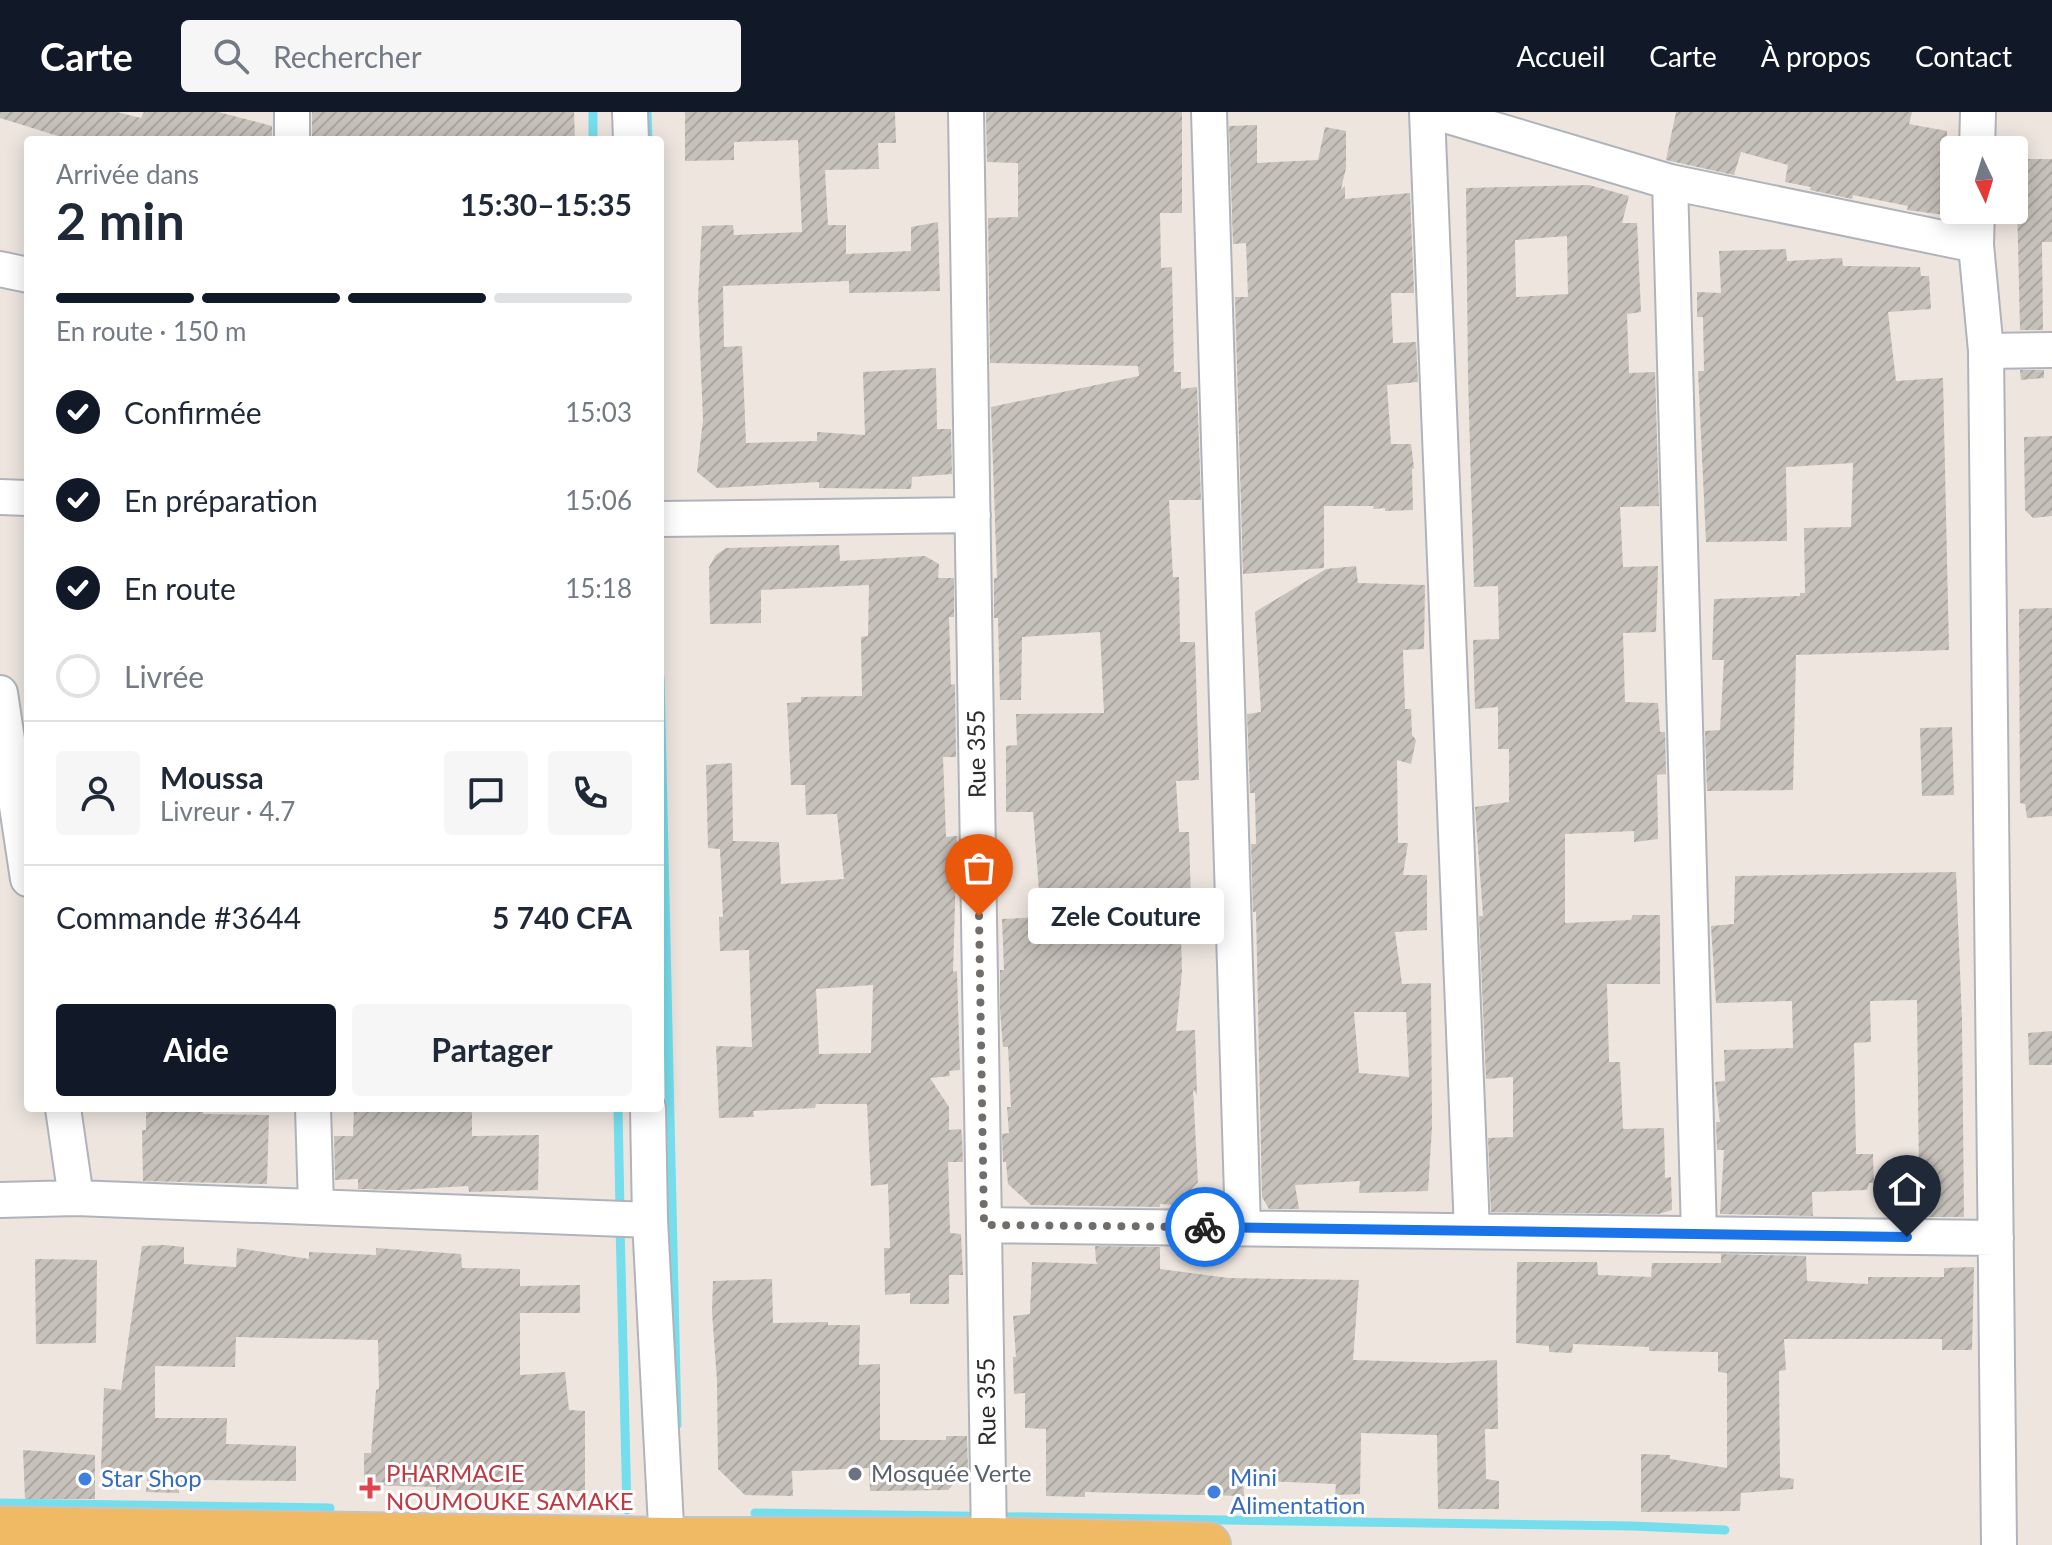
<!DOCTYPE html>
<html lang="fr">
<meta charset="utf-8">
<style>
body{margin:0;font-family:Lato,sans-serif;background:#f6f6f7;color:#1f2937;height:100vh;display:flex;flex-direction:column;font-size:30px;white-space:nowrap}
*{box-sizing:border-box;margin:0}
p{font-size:26px;color:#747a83}
.icon{flex:none;width:44px;height:44px;fill:none;stroke:currentColor;stroke-width:2;stroke-linecap:round;stroke-linejoin:round}
.map{position:relative;flex:1;overflow:hidden}
.side{position:absolute;left:24px;top:24px;width:640px;height:976px;display:flex;flex-direction:column;background:#fff;border-radius:8px;box-shadow:0 4px 20px #0003}
.side>*{flex:none}
.needle{width:52px;rotate:176deg}
.fabs{position:absolute;left:1940px;top:24px;display:grid;gap:16px}
.fabs a{display:grid;place-items:center;width:88px;height:88px;border-radius:8px;background:#fff;box-shadow:0 4px 20px #0003;font-size:40px}
.pin{position:absolute;display:grid;place-items:center;width:68px;height:68px;color:#fff;margin:-82px -34px;border-radius:50% 50% 50% 0;rotate:-45deg;box-shadow:0 0 8px #0007}
.pin .icon{rotate:45deg}
.courier{position:absolute;display:grid;place-items:center;width:80px;height:80px;margin:-40px;border:6px solid #1a73e8;border-radius:50%;background:#fff;color:#222;box-shadow:0 2px 10px #0007}
.bubble{position:absolute;height:56px;border-radius:8px;background:#fff;box-shadow:0 4px 20px #0003;font-size:26px;font-weight:700;line-height:56px;text-align:center}
.overview em{font-style:normal;font-weight:700}
.overview div{display:flex;flex-direction:column-reverse}
.overview{display:flex;align-items:center;justify-content:space-between;height:136px;padding:0 32px}
h1{font-size:52px;font-weight:700;line-height:60px}
.bar{display:grid;grid-template-columns:repeat(4,1fr);gap:12px 8px;align-content:center;height:96px;padding:0 32px}
.bar i{height:10px;border-radius:6px;background:#e0e1e3}
.bar .active{background:#111827}
.bar p{grid-column:span 4}
.line{display:flex;align-items:center;gap:20px;padding:0 32px;border-top:2px solid #e0e1e3}
.line div{flex:1}
.round{display:grid;place-items:center;flex:none;width:84px;height:84px;border-radius:8px;background:#f6f6f7}
ol{padding:0 32px;list-style:none}
li{display:flex;align-items:center;gap:24px;height:88px}
li p{margin-inline-start:auto}
li .icon{padding:8px;border-radius:50%;background:#111827;color:#fff;stroke-width:4}
li:last-child{color:#747a83}
li i{width:44px;height:44px;border:4px solid #e0e1e3;border-radius:50%}
.button{display:flex;gap:16px;margin-top:auto;padding:16px 32px}
.button a{flex:1;height:92px;border-radius:8px;background:#111827;color:#fff;font-size:32px;font-weight:700;line-height:92px;text-align:center}
.button a+a{background:#f6f6f7;color:#1f2937}
header{display:flex;align-items:center;gap:48px;box-sizing:border-box;height:112px;padding:0 40px;background:#111827;color:#fff}
header strong{font-size:38px}
nav{display:flex;gap:44px;margin-inline-start:auto;font-size:28px}
.search{width:560px;height:72px;background:#f6f6f7;display:flex;align-items:center;gap:20px;box-sizing:border-box;padding:0 28px;border-radius:8px;color:#747a83;font-size:30px}
.map>svg:first-child{display:block}
.lines{fill:none;stroke-linecap:round;stroke-linejoin:round}
.stream{stroke:#74deed;stroke-width:9}
.building{fill:url(#building-hatch);fill-rule:evenodd}
.street-casing{stroke:#afb4bc;stroke-width:38}
.primary-casing{stroke:#c4c4c4;stroke-width:48}
.street{stroke:#fff;stroke-width:34}
.primary{stroke:#efba63;stroke-width:44}
.done{stroke:#706d6b;stroke-width:8;stroke-dasharray:0 14.4}
.route{stroke:#1a73e8;stroke-width:10}
.worship-dot{fill:#6b7280;stroke:#fff;stroke-width:3}
.shop-dot{fill:#3f7fe0;stroke:#fff;stroke-width:3}
.health-dot{fill:#e0444e;stroke:#fff;stroke-width:3}
.labels{text-anchor:middle;stroke-width:6;stroke-linejoin:round;paint-order:stroke}
.street-label{font-size:24px;fill:#2c2c2c;stroke:#fff}
.health-label{font-size:24px;fill:#be3a42;stroke:#fff;text-anchor:start}
.worship-label{font-size:24px;fill:#5b616d;stroke:#fff;text-anchor:start}
.shop-label{font-size:24px;fill:#366cbe;stroke:#fff;text-anchor:start}
</style>
<header>
<strong>Carte</strong>
<div class="search"><svg class="icon" aria-label="search" viewBox="0 0 24 24"><circle cx="10" cy="10" r="6"/><path d="M15 15l6 6"/></svg>Rechercher</div>
<nav><a>Accueil</a><a>Carte</a><a>À propos</a><a>Contact</a></nav>
</header>
<div class="map">
<svg width="2052" height="1433" viewBox="0 0 2052 1433">
<defs>
<pattern id="building-hatch" width="6" height="6" patternUnits="userSpaceOnUse" patternTransform="scale(2)"><rect width="6" height="6" fill="#c6c1ba"/><path d="M-1 1l2-2M0 6l6-6M5 7l2-2" fill="none" stroke="#aaa6a0"/></pattern>
</defs>
<rect width="100%" height="100%" fill="#eee5df"/>
<g class="lines">
<!-- stream -->
<path class="stream" d="M593,0V28
M647,0L648,28
M660,565L677,1313
M618,996L620,1099
M620,1113L627,1398
M0,1391L330,1396
M755,1401L1632,1414L1725,1418"/>
</g>
<!-- building -->
<path class="building" d="M0,0H117L141,6L144,0H218L272,14V28H71L0,6Z
M312,0H574L575,28H312Z
M685,0H895L896,31H878L879,57L825,58L828,113H846V142L911,139V115L938,110L940,179L849,181V169L723,174L724,235L742,234L746,331L817,329V320L865,323L863,260L936,256L937,317H951L952,362L912,365L911,377L819,376V370L717,376L697,360L703,308L698,185L702,114L733,113L734,123L802,120L798,28L734,30V48L685,49Z
M986,0H1182V101H1160L1161,156L1172,155L1174,260H1181V277L1197,275L1201,388H1169L1173,465H1179L1180,530H1195L1199,668L1176,669L1179,720H1189L1191,790H1180L1182,860L1176,919L1195,918L1197,983L1193,977L1198,1070L1176,1093L1160,1092V1095L1031,1093L1008,1072L1006,1050H1003L1002,1022L1009,1021L1007,995H1011L1008,935H1003L1000,897V858H1004L1002,807L1041,805L1033,700H1006V634L1017,633L1016,602L1104,601L1100,520L1022,525L1021,588H1000L998,506H994V466H997L991,295L1139,264L1138,254L990,251L988,106L1018,105V51L987,50Z
M1676,0H1912L1909,12L1947,19L1945,103L1907,98L1908,94L1853,83L1852,87L1810,78L1811,75L1785,70L1788,53L1741,40L1734,63L1666,48Z
M1257,13V51L1318,48L1325,15L1346,19V56L1341,77L1345,74V87L1410,81L1414,181H1391L1393,231L1416,230L1418,270L1387,273L1391,332H1411L1414,356L1412,357L1413,398L1385,399V396L1374,397L1373,394H1324V456L1243,462L1235,185H1248L1246,131L1233,132L1229,14Z
M2016,47H2052V130H2042L2043,218H2020Z
M1589,73L1629,84L1622,111H1637L1641,200L1627,202L1629,261L1655,260L1659,394L1620,395L1623,455L1658,454L1656,520L1623,521L1625,590L1658,591L1660,620H1665L1666,662L1657,663L1658,727L1634,730V719L1565,722V811L1631,808L1633,803H1660V872H1607L1609,950H1620L1623,1017L1664,1016L1665,1066L1671,1065L1672,1098L1659,1102L1491,1100L1488,1026L1513,1025V965L1486,967L1479,804H1483L1475,695L1509,690V637H1498V595L1475,597L1473,528L1499,527L1498,474L1474,475L1468,266L1466,76ZM1567,124L1568,182L1516,185L1515,128Z
M1786,137L1787,149L1842,146L1843,154L1920,155L1921,164H1929L1931,197L1888,200L1896,269L1943,266L1949,538L1796,543L1793,678L1707,679L1705,619L1720,618L1724,548H1712L1714,487L1800,484V481H1805L1804,416L1851,415L1853,351L1786,355L1787,429L1706,430L1698,259H1704L1703,205H1697V180L1721,181L1719,139Z
M2020,258H2044V266L2021,268Z
M2052,324V404L2033,406L2025,398L2024,325Z
M839,433L840,449L925,444L939,452L938,466H954V505H949L951,573L955,572V578L956,645H943L946,725L957,724L953,860L957,859L960,958L949,959L950,964L930,966L949,995V1018L961,1017L962,1024L963,1050H948L950,1121L961,1122L963,1163H949V1192H910V1181L885,1183L884,1136H890L888,1072L871,1074L867,992H816L815,996L753,999L754,1005L719,1006L716,934L752,935L749,838L720,839L719,805H723L720,737L708,736L706,653L732,651L733,729L779,730L781,772L844,767L837,702L806,703L805,673H791L787,591L801,590V585L862,584L861,525L868,524L869,473L761,478V511L710,512L709,455L716,443L726,436ZM873,873L871,941L819,942L816,877Z
M1356,454L1358,471L1425,473L1424,537L1403,538L1405,597H1411L1412,623L1416,628L1411,652L1397,648L1398,731H1408L1403,763H1427V818L1395,820L1402,872L1431,871L1432,1015L1428,1079L1359,1081L1360,1069L1295,1073L1299,1097H1269L1262,1085L1256,800H1253L1251,732H1256L1255,681H1250L1247,602L1261,600L1255,500L1326,457ZM1354,900H1406L1409,965L1359,961Z
M2052,496V704L2027,706L2025,692L2020,691L2019,497Z
M1952,615L1954,683L1922,684L1920,616Z
M1956,760L1962,908L1964,1105H1923L1919,1072L1917,888L1870,889L1871,930L1854,931L1856,1042H1873L1874,1071H1869L1867,1078L1812,1080L1813,1104L1720,1102L1724,1038H1717L1716,1010H1720L1715,970L1725,969L1724,938L1793,936L1792,889L1716,891L1711,814L1734,812L1735,764Z
M2052,919V953H2029L2028,921Z
M146,996H203V1002L269,1003L267,1072L143,1069L142,1018H146Z
M354,996H472V1024L539,1023L538,1078L469,1080L468,1074L399,1078L358,1077V1067L335,1068L334,1024H353Z
M164,1133L184,1135V1152L236,1155L237,1136L309,1147V1140L376,1143V1136L461,1142L462,1156L520,1157V1174L580,1173V1201H520V1263L565,1260L569,1298L585,1299V1379L436,1378V1375L364,1373V1341H371L376,1278L379,1277L378,1228L236,1225L235,1255L155,1254V1306H227L226,1332L296,1334V1369L196,1368L195,1372L179,1374V1381L146,1380L148,1360L101,1357L104,1276L121,1278L142,1134Z
M1095,1134L1160,1135V1157L1229,1166L1359,1168L1353,1248L1449,1251L1497,1248L1498,1317H1485L1486,1367L1499,1369V1397H1438L1437,1323L1361,1321L1360,1382L1335,1383L1336,1372L1243,1368L1244,1384L1085,1380V1385L1046,1384V1317L1025,1316V1281L1014,1282L1013,1245H1016L1013,1204L1030,1202L1032,1150L1098,1152L1096,1150Z
M1721,1142L1806,1144L1807,1169L1868,1172V1165H1944V1156L1974,1155L1972,1238H1942V1227H1784L1786,1258L1779,1259L1780,1365L1794,1367L1793,1377L1741,1381L1740,1399L1641,1400V1342L1670,1343V1347L1727,1356V1261L1718,1260V1240L1649,1239V1235L1573,1232L1572,1241L1549,1240V1234L1516,1231L1517,1150H1597L1598,1163L1651,1165L1652,1151H1721Z
M35,1147L97,1148L96,1231L36,1232Z
M772,1167L773,1211L828,1210V1213H860L859,1253L880,1252V1328H946V1324H967L968,1357L948,1378L870,1379L869,1356L792,1359L793,1384L745,1383L718,1357L717,1269L712,1200L713,1169Z
M23,1338L95,1343V1387H25Z"/>
<g class="lines">
<!-- street casing -->
<g class="street-casing">
<path id="street" d="M292,0V28
M630,0L631,28
M966,0L989,1428
M1209,0L1243,1116
M1427,0L1472,1119
M1435,0L1670,70L1976,133
M1977,38L1978,0
M1670,70L1699,1122
M1977,98L1976,133L1986,239L1999,1433
M0,157L28,163
M1986,239L2052,238
M0,385L28,386
M660,407L973,403
M0,581L28,767
M63,996L76,1086
M313,996L316,1094
M648,996L650,1108L667,1433
M0,1088L76,1086L650,1108
M984,1113L1996,1126"/>
</g>
<!-- primary casing -->
<g class="primary-casing">
<path id="primary" d="M0,1417L668,1428H989L1208,1433"/>
</g>
<!-- street -->
<use href="#street" class="street"/>
<!-- primary -->
<use href="#primary" class="primary"/>
</g>
<g class="lines">
<!-- done -->
<path class="done" d="M979,804L984,1113L1205,1115"/>
<!-- route -->
<path class="route" d="M1205,1115L1907,1125"/>
</g>
<!-- markers -->
<circle class="worship-dot" cx="855" cy="1362" r="8"/>
<g class="shop-dot">
<circle cx="85" cy="1367" r="8"/>
<circle cx="1214" cy="1380" r="8"/>
</g>
<path class="health-dot" d="M366 1364h8v8h8v8h-8v8h-8v-8h-8v-8h8z"/>
<g class="labels">
<!-- street labels -->
<g class="street-label">
<text transform="translate(977 642) rotate(-91)" y="8">Rue 355</text>
<text transform="translate(987 1290) rotate(-91)" y="8">Rue 355</text>
</g>
<!-- health labels -->
<g class="health-label">
<text x="386" y="1370">PHARMACIE<tspan x="386" dy="28">NOUMOUKE SAMAKE</tspan></text>
</g>
<!-- worship labels -->
<g class="worship-label">
<text x="871" y="1370">Mosquée Verte</text>
</g>
<!-- shop labels -->
<g class="shop-label">
<text x="1230" y="1374">Mini<tspan x="1230" dy="28">Alimentation</tspan></text>
<text x="101" y="1375">Star Shop</text>
</g>
</g>
</svg>
<div class="fabs">
<a><svg class="needle" viewBox="-14 -14 28 28"><path d="M0-13l5 13h-10z" fill="#e53935"/><path d="M0 13l5-13h-10z" fill="#747a83"/></svg></a>
</div>
<div class="pin" style="left:979px;top:804px;background:#ea580c"><svg class="icon" aria-label="bag" viewBox="0 0 24 24"><path d="M5 8h14l-1 12H6zM9 8a3 3 0 0 1 6 0"/></svg></div>
<div class="pin" style="left:1907px;top:1125px;background:#1f2937"><svg class="icon" aria-label="home" viewBox="0 0 24 24"><path d="M3 11l9-7 9 7M6 9v11h12V9"/></svg></div>
<div class="courier" style="left:1205px;top:1115px"><svg class="icon" aria-label="bike" viewBox="0 0 24 24"><circle cx="6" cy="16" r="4"/><circle cx="18" cy="16" r="4"/><path d="M6 16l4-8h5l3 8M10 8l3 8H6M13 5h3"/></svg></div>
<div class="bubble" style="left:1028px;top:776px;width:196px">Zele Couture</div>
<section class="side">
<div class="overview"><div><h1>2 min</h1><p>Arrivée dans</p></div><em>15:30–15:35</em></div>
<div class="bar"><i class="active"></i><i class="active"></i><i class="active"></i><i></i><p>En route · 150 m</p></div>
<ol>
<li><svg class="icon" aria-label="check" viewBox="0 0 24 24"><path d="M5 12l5 5 9-10"/></svg>Confirmée<p>15:03</p></li>
<li><svg class="icon" aria-label="check" viewBox="0 0 24 24"><path d="M5 12l5 5 9-10"/></svg>En préparation<p>15:06</p></li>
<li><svg class="icon" aria-label="check" viewBox="0 0 24 24"><path d="M5 12l5 5 9-10"/></svg>En route<p>15:18</p></li>
<li><i></i>Livrée</li>
</ol>
<div class="line" style="height:144px"><a class="round"><svg class="icon" aria-label="person" viewBox="0 0 24 24"><circle cx="12" cy="8" r="4"/><path d="M4 21q1-7 8-7t8 7"/></svg></a><div><b>Moussa</b><p>Livreur · 4.7</p></div><a class="round"><svg class="icon" aria-label="chat" viewBox="0 0 24 24"><path d="M4 5h16v11H9l-5 4z"/></svg></a><a class="round"><svg class="icon" aria-label="phone" viewBox="0 0 24 24"><path d="M5 4h4l2 5-3 2q2 4 5 5l2-3 5 2v4C11 20 4 13 5 4z"/></svg></a></div>
<div class="line" style="height:104px"><div>Commande #3644</div><b>5 740 CFA</b></div>
<div class="button"><a>Aide</a><a>Partager</a></div>
</section>
</div>
